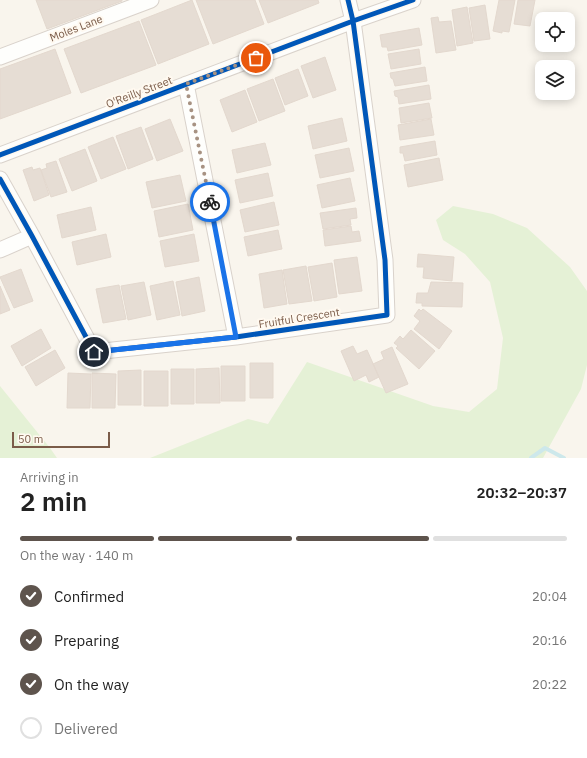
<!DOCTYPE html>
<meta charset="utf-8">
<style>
body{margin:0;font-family:"IBM Plex Sans",sans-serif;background:#f6f6f6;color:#222;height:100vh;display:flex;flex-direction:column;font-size:15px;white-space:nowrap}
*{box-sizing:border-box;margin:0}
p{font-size:13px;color:#767676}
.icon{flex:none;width:22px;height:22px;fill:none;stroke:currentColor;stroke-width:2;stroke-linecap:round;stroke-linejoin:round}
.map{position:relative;height:458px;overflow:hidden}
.sheet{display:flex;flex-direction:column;background:#fff;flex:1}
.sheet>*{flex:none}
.fabs{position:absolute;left:535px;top:12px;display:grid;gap:8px}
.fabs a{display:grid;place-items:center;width:40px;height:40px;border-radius:8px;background:#fff;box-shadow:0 2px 10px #0003;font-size:20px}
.scale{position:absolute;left:12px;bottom:10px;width:98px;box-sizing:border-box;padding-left:4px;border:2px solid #7b5c49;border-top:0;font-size:11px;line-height:14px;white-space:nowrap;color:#7b5c49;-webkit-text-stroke:3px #fff9f0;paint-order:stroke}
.pin{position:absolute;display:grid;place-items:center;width:34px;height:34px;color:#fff;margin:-17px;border:2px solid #fff;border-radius:50%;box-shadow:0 1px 4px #0007}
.courier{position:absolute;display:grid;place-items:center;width:40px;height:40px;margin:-20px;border:3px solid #1a73e8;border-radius:50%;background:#fff;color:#222;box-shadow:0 1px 5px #0007}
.head em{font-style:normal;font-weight:600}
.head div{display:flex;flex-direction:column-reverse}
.head{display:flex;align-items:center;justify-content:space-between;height:68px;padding:0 20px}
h1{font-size:26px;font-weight:600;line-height:30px}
.bar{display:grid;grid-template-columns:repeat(4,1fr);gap:6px 4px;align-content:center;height:48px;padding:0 20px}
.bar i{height:5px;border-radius:3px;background:#e0e0e0}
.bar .current{background:#5e544d}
.bar p{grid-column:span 4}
ol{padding:0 20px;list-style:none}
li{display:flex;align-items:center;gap:12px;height:44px}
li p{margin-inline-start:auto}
li .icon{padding:4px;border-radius:50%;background:#5e544d;color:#fff;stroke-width:4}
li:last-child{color:#767676}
li i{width:22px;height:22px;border:2px solid #e0e0e0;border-radius:50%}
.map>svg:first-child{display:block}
.green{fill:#e5f1d6}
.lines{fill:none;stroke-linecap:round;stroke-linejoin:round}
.stream{stroke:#cde8eb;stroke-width:4}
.building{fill:#e6ddd4;stroke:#e3d8ce}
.minor-casing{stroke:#d9d2cb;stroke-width:17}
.minor{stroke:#fefefc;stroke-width:15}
.cycleway-casing{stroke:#fff9f0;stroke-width:8}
.cycleway{stroke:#0057b8;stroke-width:5}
.done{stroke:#a79282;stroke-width:4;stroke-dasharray:0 7.2}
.route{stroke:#1a73e8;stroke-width:5}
.labels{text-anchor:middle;stroke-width:4;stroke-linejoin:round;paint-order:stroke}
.street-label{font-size:11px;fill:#7b5c49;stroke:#fff9f0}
</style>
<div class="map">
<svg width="587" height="458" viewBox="0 0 587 458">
<rect width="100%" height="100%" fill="#f9f5ed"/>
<!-- green -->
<path class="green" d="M453,206L493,214L527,228L570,267L587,291V365L581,389L543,458H150L248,419L268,424L307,362L433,406L469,412L497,389L503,338L490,282L465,254L443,240L436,220Z
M0,386L50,448L57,458H0Z"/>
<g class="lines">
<!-- stream -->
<path class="stream" d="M531,458L545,448L564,458"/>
</g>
<!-- building -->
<path class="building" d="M36,0H122V1L47,29Z
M192,0L209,44L158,64L141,20Z
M196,0H255L264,24L213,44Z
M259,0H318L319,3L268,23Z
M499,0H515L509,32L502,31V33L493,31Z
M518,0H535L530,26L514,24Z
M485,5L490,39L474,41L469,8Z
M467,7L473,43L457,46L452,10Z
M438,17L439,22L451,21L456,50L436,53L431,18Z
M139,21L156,65L81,93L64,49Z
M419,28L422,45L388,51L387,47H382L380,35Z
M55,49L71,93L0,119V69Z
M419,49L421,64L391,69L388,54Z
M325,57L336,90L313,98L301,66Z
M425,67L427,81L395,86L393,79L391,78L390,73Z
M298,69L308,96L285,105L275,78Z
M273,79L285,111L259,121L247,89Z
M429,85L431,99L399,104L398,97L395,96L394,91Z
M245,90L257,122L232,132L220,100Z
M429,103L432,118L401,123L399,108Z
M342,118L347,141L313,149L308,126Z
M170,119L183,151L157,161L145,129Z
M431,119L434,135L400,140L398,125Z
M141,127L153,159L128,169L116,136Z
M113,137L126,169L101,179L88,147Z
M435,141L437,155L405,161L403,153H400V147Z
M265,143L271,165L237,173L232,150Z
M349,148L354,171L320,178L315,155Z
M85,149L97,181L72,191L59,159Z
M439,158L443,180L408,187L404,165Z
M56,161L67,192L51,197L41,170L47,168L46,164Z
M32,167L33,170L40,168L49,195L34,201L23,170Z
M268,173L273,196L240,203L235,180Z
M180,175L186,201L152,208L146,182Z
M350,178L355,201L322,208L317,185Z
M274,202L279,225L245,232L240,210Z
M188,204L193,230L159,237L154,211Z
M91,207L96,230L62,238L57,215Z
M356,208L357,218L350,219L351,225L323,229L320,213Z
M351,226L352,232L359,231L361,241L325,246L323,230Z
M278,230L282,249L248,256L244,237Z
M106,234L111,257L77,265L72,242Z
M194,234L199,261L165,267L160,241Z
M418,254L454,257L452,281L423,278L424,267H417Z
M357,257L362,291L339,294L334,260Z
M332,263L337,297L314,301L308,267Z
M306,266L312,301L289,304L283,270Z
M21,269L33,301L14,308L0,277Z
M282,270L287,304L264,308L259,274Z
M199,277L205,311L182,316L176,282Z
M173,281L180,315L157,320L150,286Z
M144,282L151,315L128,320L121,286Z
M431,282L463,283L462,307L422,306V303H416L417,293H428Z
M119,285L126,319L103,323L96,289Z
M0,286L10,310L0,314Z
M419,309L421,311L423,309L452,331L439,349L414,329L420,321L414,316Z
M41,329L51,348L22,366L11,346Z
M411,330L435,351L419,369L396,348L398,346L394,343L400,336L403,339Z
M353,346L357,354L367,350L379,377L369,382L366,375L354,381L341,351Z
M392,347L408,384L386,393L373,364L384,359L381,352Z
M55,350L65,368L36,386L25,367Z
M250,363H273V398H250Z
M221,366H245V401H221Z
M219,368L220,403H196V369Z
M171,369H194V404H171Z
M141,370V405H118V371Z
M144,371H168V406H144Z
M68,373L91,374L90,408H67Z
M92,373L116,374L115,408H92Z"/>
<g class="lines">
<!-- minor casing -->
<g class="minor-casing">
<path id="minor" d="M0,57L151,0
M186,84L236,337
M0,155L353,21L413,0
M0,179L32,236L94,352L236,337L387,315L385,260L353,21L348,0
M0,250L32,236"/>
</g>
<!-- minor -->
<use href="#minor" class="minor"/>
<!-- cycleway casing -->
<g class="cycleway-casing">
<path id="cycleway" d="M0,155L353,21L413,0
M0,179L32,236L94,352L236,337L387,315L385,260L353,21L348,0"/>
</g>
<!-- cycleway -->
<use href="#cycleway" class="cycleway"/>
</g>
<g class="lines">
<!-- done -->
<path class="done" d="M210,202L186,84L256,58"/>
<!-- route -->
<path class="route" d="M94,352L236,337L210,202"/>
</g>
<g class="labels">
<!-- street labels -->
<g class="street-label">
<text transform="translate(76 28) rotate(-21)" y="4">Moles Lane</text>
<text transform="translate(139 92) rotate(-21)" y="4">O'Reilly Street</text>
<text transform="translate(299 318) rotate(-9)" y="4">Fruitful Crescent</text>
</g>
</g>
</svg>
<div class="fabs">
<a><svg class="icon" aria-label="locate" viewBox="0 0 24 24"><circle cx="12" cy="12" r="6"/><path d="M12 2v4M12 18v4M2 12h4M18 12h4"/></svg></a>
<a><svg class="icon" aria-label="layers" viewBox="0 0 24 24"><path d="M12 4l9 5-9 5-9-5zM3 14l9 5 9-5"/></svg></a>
</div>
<div class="scale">50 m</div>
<div class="pin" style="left:256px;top:58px;background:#ea580c"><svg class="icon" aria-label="bag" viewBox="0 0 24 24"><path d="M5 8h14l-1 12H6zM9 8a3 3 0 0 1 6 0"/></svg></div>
<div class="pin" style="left:94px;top:352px;background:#1f2937"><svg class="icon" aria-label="home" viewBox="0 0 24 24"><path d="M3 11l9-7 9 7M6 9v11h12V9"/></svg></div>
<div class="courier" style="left:210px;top:202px"><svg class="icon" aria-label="bike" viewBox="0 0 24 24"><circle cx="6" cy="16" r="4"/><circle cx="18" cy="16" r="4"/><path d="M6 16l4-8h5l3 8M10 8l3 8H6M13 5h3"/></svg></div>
</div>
<section class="sheet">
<div class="head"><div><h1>2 min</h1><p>Arriving in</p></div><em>20:32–20:37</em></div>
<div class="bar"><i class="current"></i><i class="current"></i><i class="current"></i><i></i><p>On the way · 140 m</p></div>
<ol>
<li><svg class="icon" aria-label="check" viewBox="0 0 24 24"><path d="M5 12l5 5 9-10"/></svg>Confirmed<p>20:04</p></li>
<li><svg class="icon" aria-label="check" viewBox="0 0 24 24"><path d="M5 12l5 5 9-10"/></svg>Preparing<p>20:16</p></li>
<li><svg class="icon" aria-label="check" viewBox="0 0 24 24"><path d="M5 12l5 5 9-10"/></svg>On the way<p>20:22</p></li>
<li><i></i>Delivered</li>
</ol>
</section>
